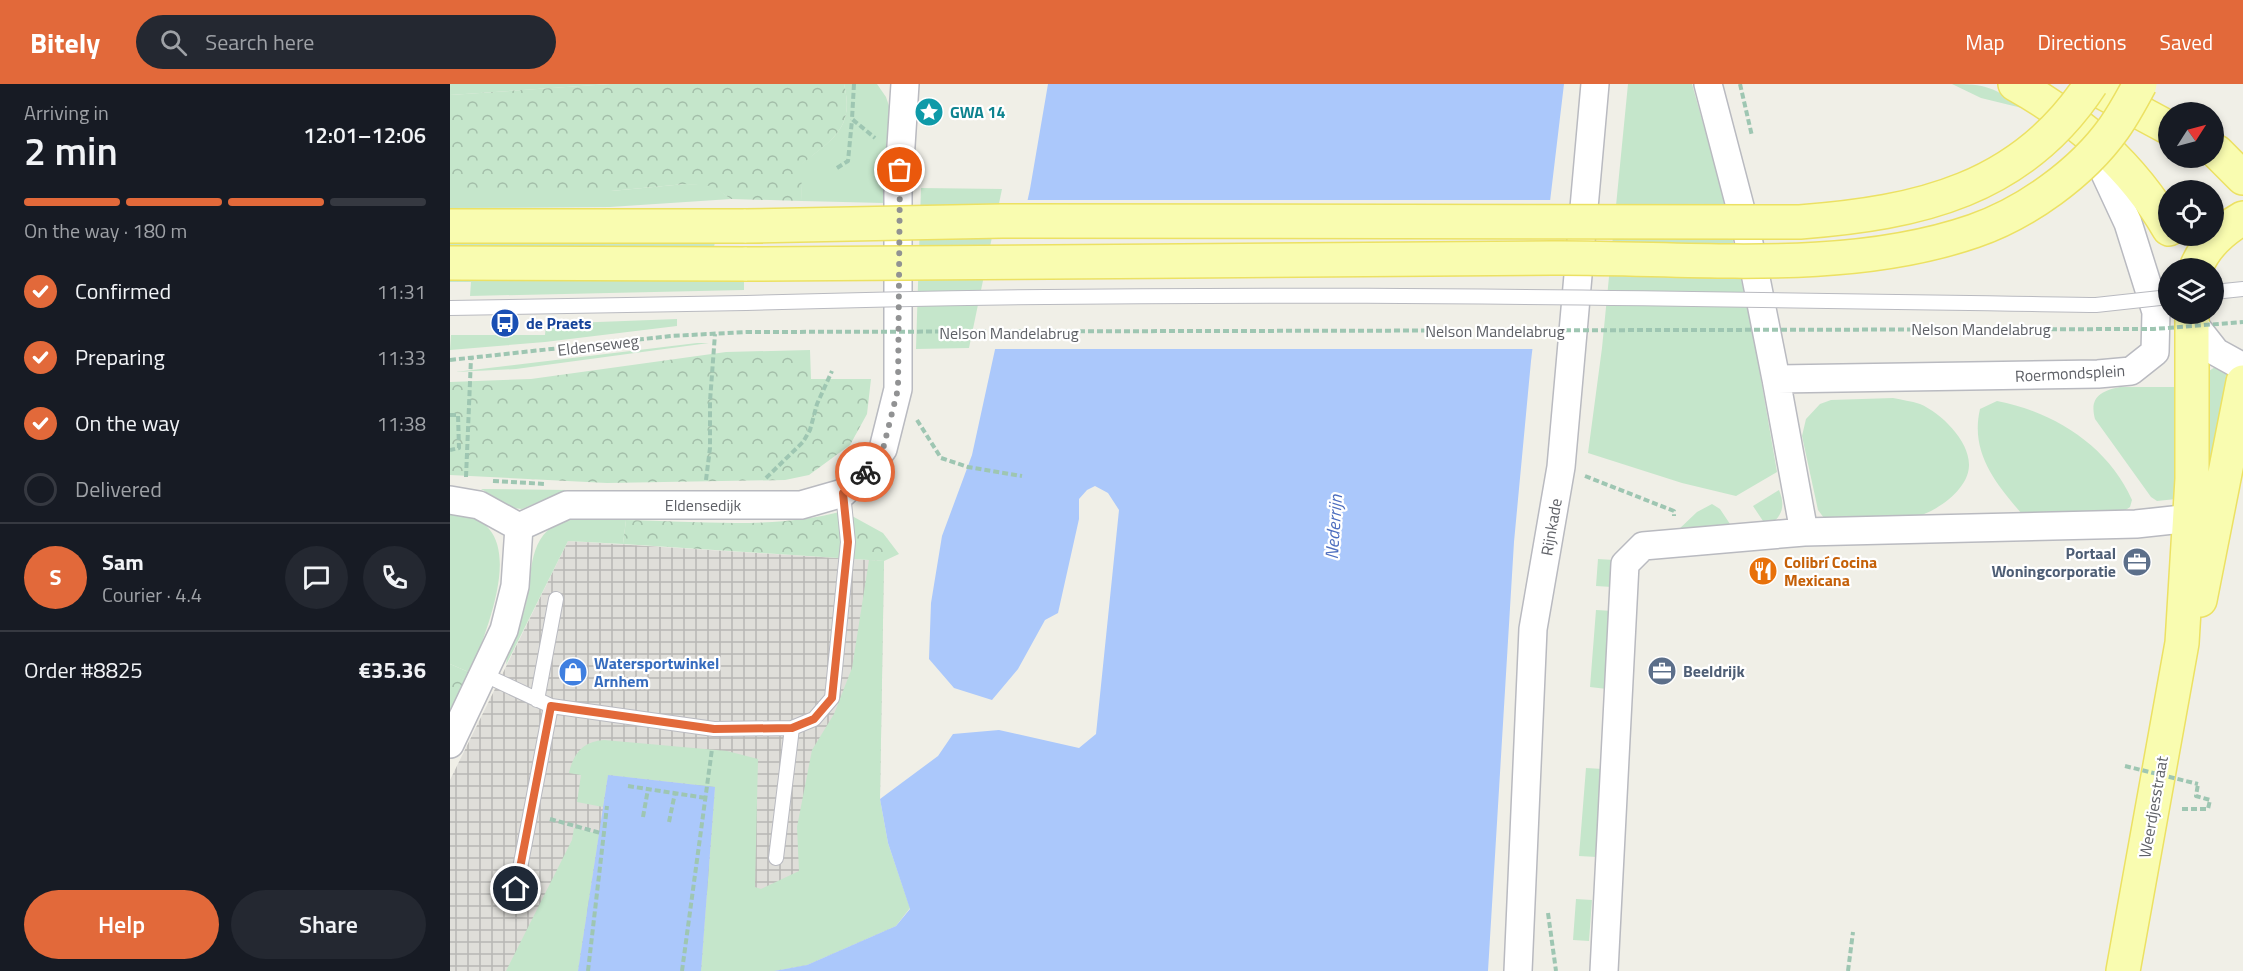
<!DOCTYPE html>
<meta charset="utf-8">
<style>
body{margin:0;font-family:"Titillium Web",sans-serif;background:#242831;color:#f1f3f6;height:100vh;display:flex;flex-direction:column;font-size:22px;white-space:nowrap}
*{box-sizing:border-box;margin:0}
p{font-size:20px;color:#9ea1a6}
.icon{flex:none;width:33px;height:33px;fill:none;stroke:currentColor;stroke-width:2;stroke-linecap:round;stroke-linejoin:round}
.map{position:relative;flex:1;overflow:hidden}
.drawer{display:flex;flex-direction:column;background:#171b24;width:450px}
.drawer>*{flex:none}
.needle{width:39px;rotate:54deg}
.fabs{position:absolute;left:1708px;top:18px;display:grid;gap:12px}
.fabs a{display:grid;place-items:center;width:66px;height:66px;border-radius:50%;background:#171b24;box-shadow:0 3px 9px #0003;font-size:30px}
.pin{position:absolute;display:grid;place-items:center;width:51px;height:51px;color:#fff;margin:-26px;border:3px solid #fff;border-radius:50%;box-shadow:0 2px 6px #0007}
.courier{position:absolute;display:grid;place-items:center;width:60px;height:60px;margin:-30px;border:4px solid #e2693a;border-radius:50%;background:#fff;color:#222;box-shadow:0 2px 8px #0007}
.head em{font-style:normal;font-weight:600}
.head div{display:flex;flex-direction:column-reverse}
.head{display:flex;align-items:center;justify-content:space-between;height:102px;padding:0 24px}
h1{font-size:39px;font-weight:600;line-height:45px}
.bar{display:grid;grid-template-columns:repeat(4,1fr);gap:9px 6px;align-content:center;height:72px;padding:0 24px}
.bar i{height:8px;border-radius:4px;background:#363941}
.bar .current{background:#e2693a}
.bar p{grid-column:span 4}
.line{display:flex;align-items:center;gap:15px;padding:0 24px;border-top:2px solid #363941}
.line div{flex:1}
.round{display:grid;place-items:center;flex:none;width:63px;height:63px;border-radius:32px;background:#242831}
ol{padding:0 24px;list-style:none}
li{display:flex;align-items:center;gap:18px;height:66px}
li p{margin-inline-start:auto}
li .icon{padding:6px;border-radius:50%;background:#e2693a;color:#fff;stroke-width:4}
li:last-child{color:#9ea1a6}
li i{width:33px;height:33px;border:3px solid #363941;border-radius:50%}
.action{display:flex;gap:12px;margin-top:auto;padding:12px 24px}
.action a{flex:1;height:69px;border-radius:36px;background:#e2693a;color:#fff;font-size:24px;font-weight:600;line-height:69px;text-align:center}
.action a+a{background:#242831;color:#f1f3f6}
header{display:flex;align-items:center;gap:36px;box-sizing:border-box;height:84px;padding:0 30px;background:#e2693a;color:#fff}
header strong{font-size:28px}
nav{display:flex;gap:33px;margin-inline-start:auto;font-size:21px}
.search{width:420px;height:54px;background:#242831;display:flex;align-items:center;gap:15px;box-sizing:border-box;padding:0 21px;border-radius:33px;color:#9ea1a6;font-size:22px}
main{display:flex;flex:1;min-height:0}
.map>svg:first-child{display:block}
.industrial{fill:url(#industrial-grid)}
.grass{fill:#c5e6cb}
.forest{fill:url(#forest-crowns)}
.water{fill:#abc8fb}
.pier{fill:#f0efe7}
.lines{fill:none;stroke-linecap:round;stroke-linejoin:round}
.service-casing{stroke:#b9bac0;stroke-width:16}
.minor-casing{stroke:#b9bac0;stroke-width:30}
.primary-casing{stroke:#ece163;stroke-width:36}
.path{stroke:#9ec6b2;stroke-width:4;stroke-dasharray:6 3;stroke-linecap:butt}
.service{stroke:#fff;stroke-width:14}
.minor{stroke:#fff;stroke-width:27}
.primary{stroke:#f9fcb0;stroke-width:33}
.service-bridge-casing{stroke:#b9bac0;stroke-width:16;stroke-linecap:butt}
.primary-bridge-casing{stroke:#ece163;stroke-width:36;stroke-linecap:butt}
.path-bridge{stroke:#9ec6b2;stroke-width:4;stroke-dasharray:6 3;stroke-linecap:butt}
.service-bridge{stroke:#fff;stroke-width:14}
.primary-bridge{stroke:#f9fcb0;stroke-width:33}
.done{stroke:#919293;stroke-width:6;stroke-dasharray:0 10.8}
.route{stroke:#e2693a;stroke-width:8}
.labels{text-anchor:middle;stroke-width:4.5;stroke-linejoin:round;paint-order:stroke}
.culture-label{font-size:16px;font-weight:bold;fill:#0d838f;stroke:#fff;text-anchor:start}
.transit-label{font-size:16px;font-weight:bold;fill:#164399;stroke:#fff;text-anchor:start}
.street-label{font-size:16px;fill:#5e6066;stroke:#fff}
.service-label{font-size:16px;font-weight:bold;fill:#4e5e75;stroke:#fff;text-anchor:end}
.food-label{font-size:16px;font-weight:bold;fill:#c56008;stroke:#fff;text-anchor:start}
.shop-label{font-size:16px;font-weight:bold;fill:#366cbe;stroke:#fff;text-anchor:start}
.water-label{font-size:18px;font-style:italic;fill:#4d6ebf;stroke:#fff}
</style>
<header>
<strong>Bitely</strong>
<div class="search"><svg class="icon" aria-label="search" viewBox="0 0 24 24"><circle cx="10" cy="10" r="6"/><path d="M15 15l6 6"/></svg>Search here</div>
<nav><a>Map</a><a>Directions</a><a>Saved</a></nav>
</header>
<main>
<section class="drawer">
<div class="head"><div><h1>2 min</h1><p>Arriving in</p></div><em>12:01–12:06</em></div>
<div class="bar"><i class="current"></i><i class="current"></i><i class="current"></i><i></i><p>On the way · 180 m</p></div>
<ol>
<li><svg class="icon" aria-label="check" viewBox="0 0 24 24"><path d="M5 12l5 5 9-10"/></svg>Confirmed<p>11:31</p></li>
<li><svg class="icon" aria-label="check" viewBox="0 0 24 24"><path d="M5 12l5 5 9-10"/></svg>Preparing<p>11:33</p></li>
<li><svg class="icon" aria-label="check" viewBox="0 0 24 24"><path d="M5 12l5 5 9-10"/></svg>On the way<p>11:38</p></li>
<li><i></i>Delivered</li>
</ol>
<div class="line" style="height:108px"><b class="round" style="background:#e2693a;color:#fff">S</b><div><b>Sam</b><p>Courier · 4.4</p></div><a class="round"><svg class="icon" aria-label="chat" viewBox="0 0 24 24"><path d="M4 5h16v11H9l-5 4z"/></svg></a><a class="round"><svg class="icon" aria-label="phone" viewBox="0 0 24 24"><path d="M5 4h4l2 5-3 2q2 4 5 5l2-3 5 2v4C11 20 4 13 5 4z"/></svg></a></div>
<div class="line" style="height:78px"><div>Order #8825</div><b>€35.36</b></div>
<div class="action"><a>Help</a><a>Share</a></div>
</section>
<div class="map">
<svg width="1793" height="887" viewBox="0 0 1793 887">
<defs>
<pattern id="industrial-grid" width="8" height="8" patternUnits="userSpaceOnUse" patternTransform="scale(1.5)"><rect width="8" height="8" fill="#dfded9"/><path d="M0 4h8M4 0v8" fill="none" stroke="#b8b7b4"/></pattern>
<pattern id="forest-crowns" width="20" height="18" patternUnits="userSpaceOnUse" patternTransform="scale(1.5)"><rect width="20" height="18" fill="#c5e6cb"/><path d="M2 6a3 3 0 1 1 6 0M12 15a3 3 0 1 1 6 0" fill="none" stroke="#a3bea9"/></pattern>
</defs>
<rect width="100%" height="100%" fill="#f0efe7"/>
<!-- industrial -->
<path class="industrial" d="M118,457L434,477L430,715L446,842L357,881L324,887H0V696Z"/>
<!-- grass -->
<path class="grass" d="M0,0H160L0,11Z
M394,0H427L436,13L440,25L434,119L352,117L350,81C382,55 405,45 394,0Z
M1178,0H1242L1273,110L1305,261L1327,388L1286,412L1232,399L1138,369L1152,264Z
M1502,0C1535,0 1545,3 1572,24L1531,14Z
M235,100L262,101L281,115L160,123L0,124V107H161Z
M471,104L552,105L519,264L466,265Z
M0,150L265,158L264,163L0,167Z
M162,192L163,197L294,196V206L20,212L21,198H0V193Z
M227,235V242L95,258L0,266L1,251H95L96,240Z
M247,259H259L66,285L5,288Z
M1765,283L1780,291L1768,379L1754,393L1756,289Z
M1670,303H1728L1726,415L1707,417L1701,413L1645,335C1639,313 1651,307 1670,303Z
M1443,314C1452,316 1461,317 1470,320C1491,329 1520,357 1519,382C1518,406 1487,427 1466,433C1449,438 1394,434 1374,434L1368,426L1352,352L1356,335L1370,320L1381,316Z
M1547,317C1604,328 1658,362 1682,416L1680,423L1674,427L1572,430C1545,399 1520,368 1530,325Z
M31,405L117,406L72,425L63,424Z
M1329,406C1336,423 1332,433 1317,443L1303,422Z
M1262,420L1270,425L1284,446L1227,447L1247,428Z
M0,429C87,433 37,542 21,589L0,580Z
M149,434L176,436L173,460L118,457L56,581L57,573C64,557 70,541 75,524C83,496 76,456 107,440C119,434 136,435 149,434Z
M1148,475L1164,476L1162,503L1146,502Z
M419,476L434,477L430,715L438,759L460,824L446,842L357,881L324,887H251L265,703L158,691L153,723L127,718L131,691L119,689C123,670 133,657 154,656L277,667L308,675L305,803L311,805L349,787L347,743L362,666L384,630L402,584Z
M1146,526L1163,527L1157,605L1140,603Z
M1136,684L1153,685L1147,773L1129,772Z
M124,744L149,750L128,887H56L122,756Z
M1126,815L1142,816L1139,857L1123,856Z"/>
<!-- forest -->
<path class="forest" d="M160,0H394C405,45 382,55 351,81L352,117L281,115L262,102L235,100L161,107H0V11Z
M360,266L361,295H421L417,330L400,361L359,391L335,396L157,399L0,391V298L81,295L276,268Z
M393,427L433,449L449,470L434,477L173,460L176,436C247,437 324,446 393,427Z
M0,580L21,589L0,639Z"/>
<!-- water -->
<path class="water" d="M598,0H1114L1081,277L1064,458L1038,887H324L357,881L446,842L460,825L438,759L430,715L488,672L503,650L549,646L629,664L646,650L669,426L658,409L645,402L637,406L629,415V435L608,529L595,536L568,585L542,616L504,604L479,575L481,519L492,452L522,371L580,105Z
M158,691L265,703L251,887H128Z"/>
<!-- pier -->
<path class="pier" d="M574,116H1103L1086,265H541Z"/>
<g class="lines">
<!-- service casing -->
<g class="service-casing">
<path id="service" d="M1764,208L1793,205
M0,224L296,219
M35,591L101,622L264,645L342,644L364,635L382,614L398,458L393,409
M87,616L106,515
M326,774L342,644
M66,805L101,622"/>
</g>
<!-- minor casing -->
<g class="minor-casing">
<path id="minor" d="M1258,0L1297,149L1326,295L1354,448
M1744,240L1766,268L1793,283
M1326,295L1648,290L1681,287L1705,268L1706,228L1678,139L1638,53
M0,416L29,421L69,443
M69,443L117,421H351L393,409L412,391L433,365L448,305V108L455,0
M0,660L54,546L65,502L69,443
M1068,887L1083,545L1111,383L1145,0
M1154,887L1175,480L1193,462L1354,448L1686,440L1760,432"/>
</g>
<!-- primary casing -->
<g class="primary-casing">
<path id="primary" d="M1565,0C1629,36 1682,81 1719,145
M1637,0L1719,44
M1767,68L1793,94
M0,142H296
M0,179L297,180
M1746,184C1755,161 1772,146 1793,134
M1750,516L1793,298
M1673,887L1732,559L1742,395V230"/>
</g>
<!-- path -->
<path class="path" d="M404,0L402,35L425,54
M1290,0L1302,52
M387,84L398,77L402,36
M0,276L221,252L296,248
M0,331H8L9,364L0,366
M467,336L491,374L518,383L572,392
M1135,392L1224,427V432
M16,393L21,274
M316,394L353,358L360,346L367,320L382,287
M256,396L260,364V317L265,250
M43,397L96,400
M178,702L256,714
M1732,725H1758L1760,716L1746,712L1748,700
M193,733L198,705
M100,735L154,750
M219,738L225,709
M1098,829L1106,887
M138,887L157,722
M232,887L262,665
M1398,887L1403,848"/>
<!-- service -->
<use href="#service" class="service"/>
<!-- minor -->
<use href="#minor" class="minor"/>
<!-- primary -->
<use href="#primary" class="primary"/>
<!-- service-bridge casing -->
<g class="service-bridge-casing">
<path id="service-bridge" d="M296,219C746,205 1196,214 1646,221L1719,213"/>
</g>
<!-- primary-bridge casing -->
<g class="primary-bridge-casing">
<path id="primary-bridge" d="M296,142L552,137L1350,138C1468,129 1572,106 1641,0
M297,180C565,179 834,176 1102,174C1239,173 1394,192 1524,147C1576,129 1632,89 1664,44C1674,30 1682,15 1690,0"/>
</g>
<!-- path-bridge -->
<path class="path-bridge" d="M296,248L1704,245L1793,238
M1675,682L1748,700"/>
<!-- service-bridge -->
<use href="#service-bridge" class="service-bridge"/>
<!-- primary-bridge -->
<use href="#primary-bridge" class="primary-bridge"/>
</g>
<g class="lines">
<!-- done -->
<path class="done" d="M415,388L433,365L448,305L450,86"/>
<!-- route -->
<path class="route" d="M66,805L101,622L264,645L342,644L364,635L382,614L398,458L393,409L415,388"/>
</g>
<!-- icons -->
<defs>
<g id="sight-disc" transform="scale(1.5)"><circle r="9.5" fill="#0f9aa8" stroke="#fff"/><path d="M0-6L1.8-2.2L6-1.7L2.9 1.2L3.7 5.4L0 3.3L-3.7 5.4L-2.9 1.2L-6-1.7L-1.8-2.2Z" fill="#fff"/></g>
<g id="bus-disc" transform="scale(1.5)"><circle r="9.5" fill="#1a4fb4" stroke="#fff"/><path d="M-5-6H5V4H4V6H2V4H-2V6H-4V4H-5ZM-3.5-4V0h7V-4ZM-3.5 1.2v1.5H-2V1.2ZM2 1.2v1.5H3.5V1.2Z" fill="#fff"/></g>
<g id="office-disc" transform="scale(1.5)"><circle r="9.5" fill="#5c6f8a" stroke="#fff"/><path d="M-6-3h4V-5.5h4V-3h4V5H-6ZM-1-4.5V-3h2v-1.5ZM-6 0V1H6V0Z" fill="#fff"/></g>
<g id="restaurant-disc" transform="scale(1.5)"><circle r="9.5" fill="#e8710a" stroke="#fff"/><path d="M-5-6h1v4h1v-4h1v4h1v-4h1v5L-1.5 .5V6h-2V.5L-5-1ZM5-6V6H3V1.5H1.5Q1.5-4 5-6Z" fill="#fff"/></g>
<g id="shop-disc" transform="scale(1.5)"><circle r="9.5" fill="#3f7fe0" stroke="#fff"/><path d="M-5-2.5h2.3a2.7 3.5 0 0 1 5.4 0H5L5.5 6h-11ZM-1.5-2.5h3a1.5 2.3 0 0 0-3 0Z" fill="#fff"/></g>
</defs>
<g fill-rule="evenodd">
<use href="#sight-disc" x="479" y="28"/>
<use href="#bus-disc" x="55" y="239"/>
<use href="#office-disc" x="1687" y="478"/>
<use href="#restaurant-disc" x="1313" y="487"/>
<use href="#office-disc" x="1212" y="587"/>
<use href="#shop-disc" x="123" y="588"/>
</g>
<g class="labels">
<!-- culture labels -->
<g class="culture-label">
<text x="500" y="34">GWA 14</text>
</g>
<!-- transit labels -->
<g class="transit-label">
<text x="76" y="245">de Praets</text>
</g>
<!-- street labels -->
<g class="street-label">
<text x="1531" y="251">Nelson Mandelabrug</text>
<text x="1045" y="253">Nelson Mandelabrug</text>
<text x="559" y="255">Nelson Mandelabrug</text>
<text transform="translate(148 261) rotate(-7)" y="6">Eldenseweg</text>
<text transform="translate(1620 289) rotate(-3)" y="6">Roermondsplein</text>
<text x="253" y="427">Eldensedijk</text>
<text transform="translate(1101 443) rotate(-80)" y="6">Rijnkade</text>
<text transform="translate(1703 723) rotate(-80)" y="6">Weerdjesstraat</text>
</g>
<!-- service labels -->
<g class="service-label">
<text x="1666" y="475">Portaal<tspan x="1666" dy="18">Woningcorporatie</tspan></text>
<text x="1233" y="593" text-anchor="start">Beeldrijk</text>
</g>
<!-- food labels -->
<g class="food-label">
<text x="1334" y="484">Colibrí Cocina<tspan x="1334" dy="18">Mexicana</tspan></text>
</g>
<!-- shop labels -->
<g class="shop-label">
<text x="144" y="585">Watersportwinkel<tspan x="144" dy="18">Arnhem</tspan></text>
</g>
<!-- water labels -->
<g class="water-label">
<text transform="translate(884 443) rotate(-86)" y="6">Nederrijn</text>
</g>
</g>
</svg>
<div class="fabs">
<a><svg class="needle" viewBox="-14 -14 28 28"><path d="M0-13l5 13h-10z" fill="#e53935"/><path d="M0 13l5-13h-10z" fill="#9ea1a6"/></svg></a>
<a><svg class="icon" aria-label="locate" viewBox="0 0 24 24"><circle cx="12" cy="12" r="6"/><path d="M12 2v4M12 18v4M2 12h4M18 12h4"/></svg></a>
<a><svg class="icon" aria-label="layers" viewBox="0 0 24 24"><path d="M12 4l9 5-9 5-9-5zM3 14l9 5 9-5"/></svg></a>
</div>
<div class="pin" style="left:450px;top:86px;background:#ea580c"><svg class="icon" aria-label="bag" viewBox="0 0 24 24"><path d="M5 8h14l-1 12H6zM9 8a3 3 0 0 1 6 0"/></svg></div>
<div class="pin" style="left:66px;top:805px;background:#1f2937"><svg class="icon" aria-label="home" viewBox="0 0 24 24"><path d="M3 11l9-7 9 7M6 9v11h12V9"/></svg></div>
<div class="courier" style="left:415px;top:388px"><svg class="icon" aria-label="bike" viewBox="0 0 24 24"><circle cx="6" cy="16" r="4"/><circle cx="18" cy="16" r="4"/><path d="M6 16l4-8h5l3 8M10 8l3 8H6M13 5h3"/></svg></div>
</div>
</main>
